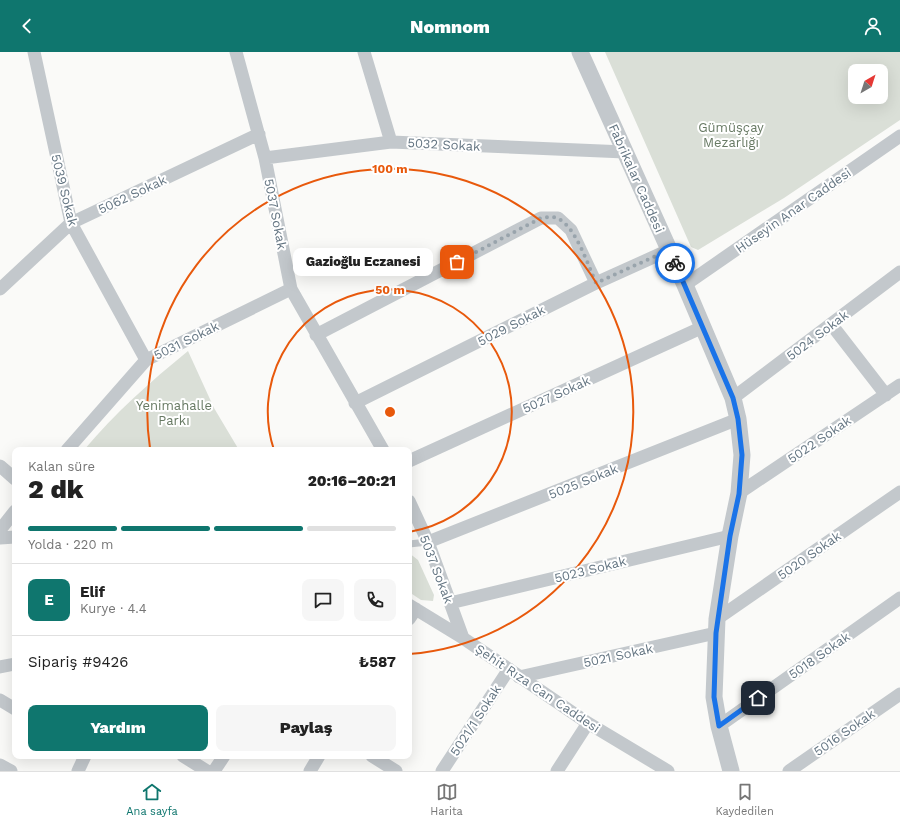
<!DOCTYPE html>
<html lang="tr">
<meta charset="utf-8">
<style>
body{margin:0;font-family:"Work Sans",sans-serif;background:#f6f6f6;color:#222;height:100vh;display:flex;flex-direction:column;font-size:15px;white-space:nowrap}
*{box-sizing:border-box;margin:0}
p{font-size:13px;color:#767676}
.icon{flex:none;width:22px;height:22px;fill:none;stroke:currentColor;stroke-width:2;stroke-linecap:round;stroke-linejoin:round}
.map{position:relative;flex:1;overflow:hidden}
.side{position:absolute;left:12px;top:395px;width:400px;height:312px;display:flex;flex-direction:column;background:#fff;border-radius:8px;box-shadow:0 4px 16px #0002}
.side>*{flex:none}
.needle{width:26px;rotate:39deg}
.tools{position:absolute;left:848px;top:12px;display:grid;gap:8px}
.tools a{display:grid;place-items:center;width:40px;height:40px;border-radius:8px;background:#fff;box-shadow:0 4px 16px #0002;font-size:20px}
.pin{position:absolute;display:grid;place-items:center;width:34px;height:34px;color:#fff;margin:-17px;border-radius:8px;box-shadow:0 2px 6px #0006}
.courier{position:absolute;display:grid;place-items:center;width:40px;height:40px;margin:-20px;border:3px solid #1a73e8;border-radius:50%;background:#fff;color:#222;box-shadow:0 1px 5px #0007}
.bubble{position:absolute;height:28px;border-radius:8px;background:#fff;box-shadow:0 4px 16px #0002;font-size:13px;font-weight:800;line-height:28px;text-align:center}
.overview em{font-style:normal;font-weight:800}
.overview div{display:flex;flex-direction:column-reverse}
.overview{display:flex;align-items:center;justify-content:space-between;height:68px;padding:0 16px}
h1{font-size:26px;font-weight:800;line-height:30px}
.bar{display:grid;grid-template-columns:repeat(4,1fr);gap:6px 4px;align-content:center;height:48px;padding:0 16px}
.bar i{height:5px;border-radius:3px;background:#e0e0e0}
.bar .on{background:#0f766e}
.bar p{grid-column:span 4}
.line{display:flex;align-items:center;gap:10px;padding:0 16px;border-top:1px solid #e0e0e0}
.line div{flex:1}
.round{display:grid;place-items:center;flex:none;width:42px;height:42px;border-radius:8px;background:#f6f6f6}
.cta{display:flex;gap:8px;margin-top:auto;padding:8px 16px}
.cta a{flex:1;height:46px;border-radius:8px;background:#0f766e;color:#fff;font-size:16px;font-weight:800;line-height:46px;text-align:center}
.cta a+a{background:#f6f6f6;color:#222}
header{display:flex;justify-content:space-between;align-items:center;height:52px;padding:0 16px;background:#0f766e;color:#fff;font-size:18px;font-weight:800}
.tabs{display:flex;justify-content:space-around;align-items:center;height:56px;border-top:1px solid #e0e0e0;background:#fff;font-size:11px;color:#767676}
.tabs a{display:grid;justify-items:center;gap:2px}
.tabs .on{color:#0f766e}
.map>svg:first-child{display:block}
.green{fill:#dadfd7;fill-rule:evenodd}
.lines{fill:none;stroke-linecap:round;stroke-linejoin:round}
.service{stroke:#c3c8cc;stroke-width:7}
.minor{stroke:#c3c8cc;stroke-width:13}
.tertiary{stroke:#c3c8cc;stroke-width:17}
.done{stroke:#99a4ac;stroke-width:4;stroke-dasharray:0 7.2}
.route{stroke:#1a73e8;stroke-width:5}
.ring{fill:none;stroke:#e8590c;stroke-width:2}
.labels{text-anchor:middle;stroke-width:4;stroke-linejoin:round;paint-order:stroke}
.park-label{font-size:13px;fill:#687a64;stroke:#fff}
.street-label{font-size:13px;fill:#657683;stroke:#fff}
.centre{fill:#e8590c;stroke:#fff;stroke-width:2}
.ring-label{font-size:12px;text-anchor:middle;font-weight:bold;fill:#e8590c;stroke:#fff;stroke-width:4;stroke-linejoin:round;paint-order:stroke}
</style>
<header><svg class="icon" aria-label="back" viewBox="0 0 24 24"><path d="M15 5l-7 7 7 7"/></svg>Nomnom<svg class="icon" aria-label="person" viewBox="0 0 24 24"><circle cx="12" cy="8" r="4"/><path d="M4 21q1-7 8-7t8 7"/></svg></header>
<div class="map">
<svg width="900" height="719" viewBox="0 0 900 719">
<rect width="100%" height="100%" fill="#fafaf8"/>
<!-- green -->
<path class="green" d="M605,0H900V68L784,146L698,198L691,195ZM855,19H881V45H855Z
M188,299L214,356L239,398H84C115,361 150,330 188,299Z
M409,501L418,508L434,543L433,549L421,548L409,540Z"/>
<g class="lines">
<!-- service -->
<path class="service" d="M409,492L428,490"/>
<!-- minor -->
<path class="minor" d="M34,0L71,171L146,308
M236,0L265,106L291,237L383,398
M364,0L391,90
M265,106L391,90L625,100
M685,233L900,84
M0,237L71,171L259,82
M831,272L886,343
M316,283L541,166H558L571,178L596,231
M733,346L900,220
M355,351L596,231L669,198
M67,398L146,308L291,237
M409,409L703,275
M0,414L15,427
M739,441L900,333
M409,449L428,490L463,586
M0,478L15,459
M0,486L15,485
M428,490L738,367
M450,551L730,484
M409,553L463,586L588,671L668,719
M409,567L416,557
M717,567L900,440
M0,615L15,612
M519,625L716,581
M0,648L15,657
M719,674L900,546
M183,704L207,719
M372,704L396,719
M0,713L11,719
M78,719L85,704
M214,719L224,704
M310,719L319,704
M442,719L509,617
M557,719L588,671
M789,719L900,642"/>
<!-- tertiary -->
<path class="tertiary" d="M580,0L685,233L733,346L738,367L742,403L739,441L730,484L717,567L714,645L719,674L731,719"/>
</g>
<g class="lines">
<!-- done -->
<path class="done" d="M457,210L541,166C547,165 553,164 559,167C576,176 588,213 596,231L669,198L675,211"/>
<!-- route -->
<path class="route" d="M675,211L733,346L738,367L742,403L739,442L730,484L716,581L714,645L719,674L758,646"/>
</g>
<!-- distance rings -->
<g class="ring">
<path d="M274 398A122 122 0 1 1 409 480"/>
<path d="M150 396A243 243 0 1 1 409 602"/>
</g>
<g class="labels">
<!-- park labels -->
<g class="park-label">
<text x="731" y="80">Gümüşçay<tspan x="731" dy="15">Mezarlığı</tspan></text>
<text x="174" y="358">Yenimahalle<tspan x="174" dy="15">Parkı</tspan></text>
</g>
<!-- street labels -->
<g class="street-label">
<text transform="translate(444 92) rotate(3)" y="5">5032 Sokak</text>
<text transform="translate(637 126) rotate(66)" y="5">Fabrikalar Caddesi</text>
<text transform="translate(65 138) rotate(76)" y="5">5039 Sokak</text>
<text transform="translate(132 142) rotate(-25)" y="5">5062 Sokak</text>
<text transform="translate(793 158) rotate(-35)" y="5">Hüseyin Anar Caddesi</text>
<text transform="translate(276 162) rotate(79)" y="5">5037 Sokak</text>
<text transform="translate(511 273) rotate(-27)" y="5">5029 Sokak</text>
<text transform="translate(817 283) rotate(-37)" y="5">5024 Sokak</text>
<text transform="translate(186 288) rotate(-26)" y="5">5031 Sokak</text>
<text transform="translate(556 342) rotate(-24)" y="5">5027 Sokak</text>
<text transform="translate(819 387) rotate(-34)" y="5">5022 Sokak</text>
<text transform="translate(583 429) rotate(-22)" y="5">5025 Sokak</text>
<text transform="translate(809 503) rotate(-35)" y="5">5020 Sokak</text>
<text transform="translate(437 517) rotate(69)" y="5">5037 Sokak</text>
<text transform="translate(590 517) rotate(-14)" y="5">5023 Sokak</text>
<text transform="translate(618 603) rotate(-12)" y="5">5021 Sokak</text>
<text transform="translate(819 603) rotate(-35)" y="5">5018 Sokak</text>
<text transform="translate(538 636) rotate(34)" y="5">Şehit Rıza Can Caddesi</text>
<text transform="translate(475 668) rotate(-57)" y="5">5021/1 Sokak</text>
<text transform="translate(844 680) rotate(-35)" y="5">5016 Sokak</text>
</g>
</g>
<circle cx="390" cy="360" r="6" class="centre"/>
<g class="ring-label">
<text x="390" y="121">100 m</text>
<text x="390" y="242">50 m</text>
</g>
</svg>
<div class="tools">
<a><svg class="needle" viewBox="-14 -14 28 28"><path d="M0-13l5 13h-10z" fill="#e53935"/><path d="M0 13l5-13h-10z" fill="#767676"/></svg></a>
</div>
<div class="pin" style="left:457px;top:210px;background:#ea580c"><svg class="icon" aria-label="bag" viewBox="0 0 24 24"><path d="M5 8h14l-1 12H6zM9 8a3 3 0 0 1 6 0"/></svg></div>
<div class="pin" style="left:758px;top:646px;background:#1f2937"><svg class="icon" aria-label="home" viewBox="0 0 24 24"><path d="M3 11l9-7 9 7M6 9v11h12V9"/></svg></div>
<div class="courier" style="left:675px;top:211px"><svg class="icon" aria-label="bike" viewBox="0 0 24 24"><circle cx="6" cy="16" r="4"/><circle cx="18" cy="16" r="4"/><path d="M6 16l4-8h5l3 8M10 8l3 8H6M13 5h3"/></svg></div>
<div class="bubble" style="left:293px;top:196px;width:140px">Gazioğlu Eczanesi</div>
<section class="side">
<div class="overview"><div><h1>2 dk</h1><p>Kalan süre</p></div><em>20:16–20:21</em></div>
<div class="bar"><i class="on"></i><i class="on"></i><i class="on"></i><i></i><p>Yolda · 220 m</p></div>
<div class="line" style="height:72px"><b class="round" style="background:#0f766e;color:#fff">E</b><div><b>Elif</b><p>Kurye · 4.4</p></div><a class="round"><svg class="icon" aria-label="chat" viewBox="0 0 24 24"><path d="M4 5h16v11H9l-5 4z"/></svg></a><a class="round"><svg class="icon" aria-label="phone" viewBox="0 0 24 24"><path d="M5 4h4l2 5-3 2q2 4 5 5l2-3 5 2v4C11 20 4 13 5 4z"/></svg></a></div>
<div class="line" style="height:52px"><div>Sipariş #9426</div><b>₺587</b></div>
<div class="cta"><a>Yardım</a><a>Paylaş</a></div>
</section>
</div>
<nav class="tabs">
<a class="on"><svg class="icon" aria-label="home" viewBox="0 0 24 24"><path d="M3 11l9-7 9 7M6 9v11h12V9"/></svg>Ana sayfa</a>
<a><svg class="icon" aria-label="map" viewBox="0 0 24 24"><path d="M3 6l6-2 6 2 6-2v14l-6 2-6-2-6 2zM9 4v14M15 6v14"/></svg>Harita</a>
<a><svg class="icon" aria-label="saved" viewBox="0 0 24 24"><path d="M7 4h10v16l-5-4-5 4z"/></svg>Kaydedilen</a>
</nav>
